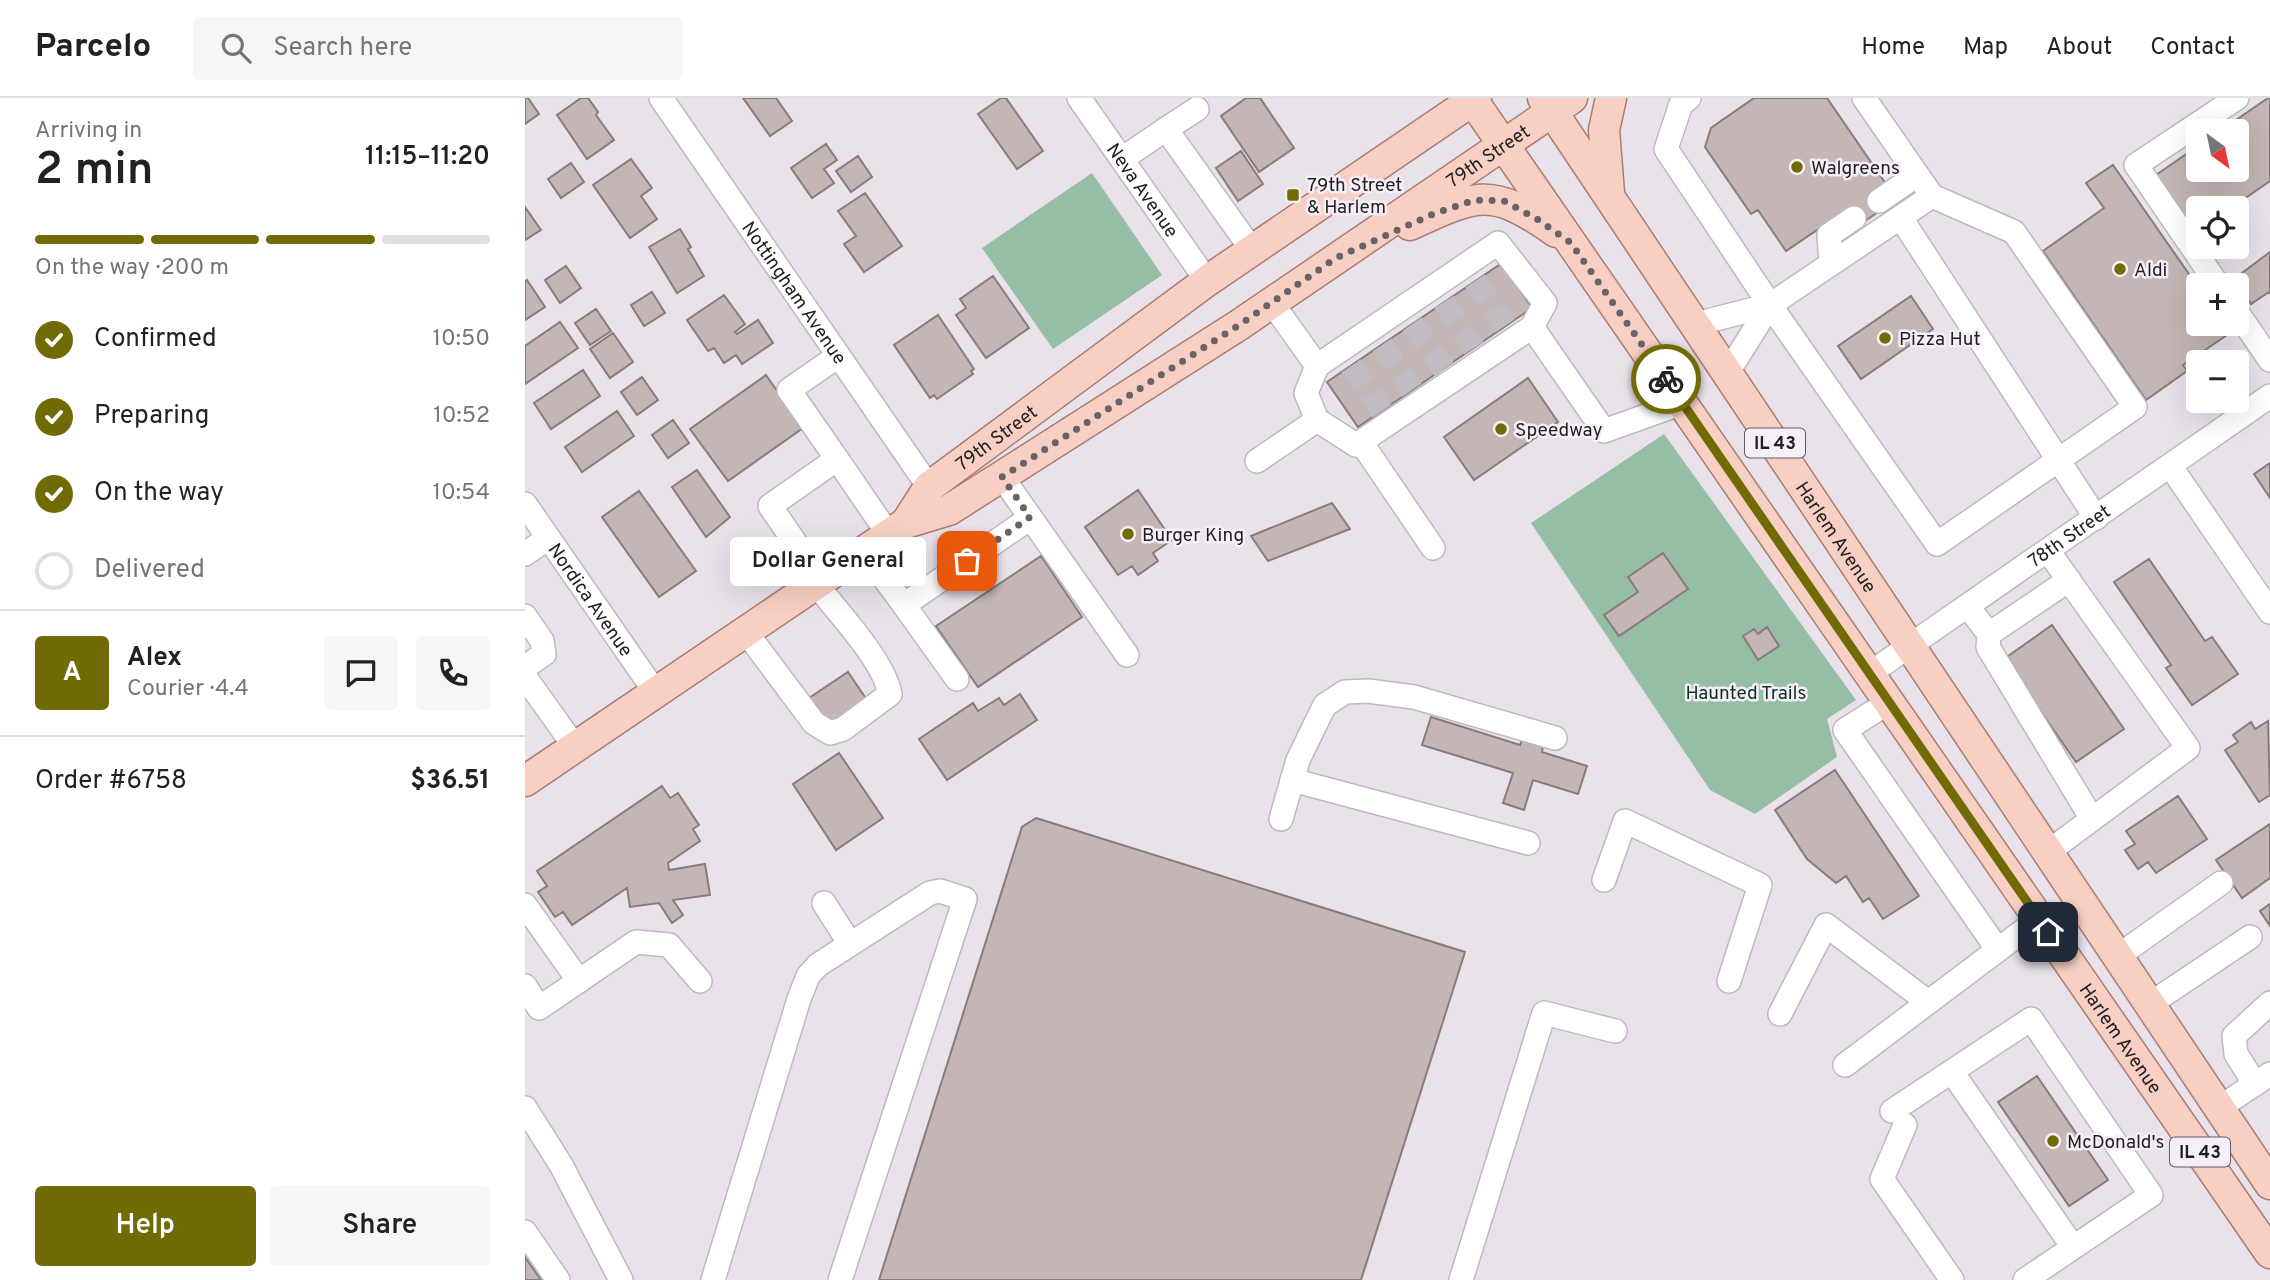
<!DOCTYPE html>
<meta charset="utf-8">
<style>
body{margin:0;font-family:Overpass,sans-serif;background:#f6f6f6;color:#222;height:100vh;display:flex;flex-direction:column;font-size:26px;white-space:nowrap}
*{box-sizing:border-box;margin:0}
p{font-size:23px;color:#767676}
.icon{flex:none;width:38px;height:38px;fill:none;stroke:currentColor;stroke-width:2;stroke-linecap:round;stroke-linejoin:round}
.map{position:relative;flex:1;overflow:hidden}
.drawer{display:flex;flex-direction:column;background:#fff;width:525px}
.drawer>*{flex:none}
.needle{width:46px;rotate:147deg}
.controls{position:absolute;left:1661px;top:21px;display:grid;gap:14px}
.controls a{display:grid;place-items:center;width:63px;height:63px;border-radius:7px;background:#fff;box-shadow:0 7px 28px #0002;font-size:35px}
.pin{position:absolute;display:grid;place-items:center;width:60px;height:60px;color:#fff;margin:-30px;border-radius:14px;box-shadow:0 4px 10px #0006}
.courier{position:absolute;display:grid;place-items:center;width:70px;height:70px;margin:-35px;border:5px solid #716b06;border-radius:50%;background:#fff;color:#222;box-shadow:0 2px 9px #0007}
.bubble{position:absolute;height:49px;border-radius:7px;background:#fff;box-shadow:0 7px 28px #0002;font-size:23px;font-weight:600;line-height:49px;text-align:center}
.overview em{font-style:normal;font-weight:600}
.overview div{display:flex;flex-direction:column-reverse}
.overview{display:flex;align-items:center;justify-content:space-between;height:119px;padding:0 35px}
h1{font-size:46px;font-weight:600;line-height:52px}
.bar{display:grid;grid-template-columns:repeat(4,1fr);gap:10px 7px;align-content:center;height:84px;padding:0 35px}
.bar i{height:9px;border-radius:5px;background:#e0e0e0}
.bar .on{background:#716b06}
.bar p{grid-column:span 4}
.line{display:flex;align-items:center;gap:18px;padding:0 35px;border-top:2px solid #e0e0e0}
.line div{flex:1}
.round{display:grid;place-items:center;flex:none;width:74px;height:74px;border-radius:7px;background:#f6f6f6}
ol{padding:0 35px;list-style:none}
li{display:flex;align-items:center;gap:21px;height:77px}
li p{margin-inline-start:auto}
li .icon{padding:7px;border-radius:50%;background:#716b06;color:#fff;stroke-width:4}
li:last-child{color:#767676}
li i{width:38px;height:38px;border:4px solid #e0e0e0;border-radius:50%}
.button{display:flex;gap:14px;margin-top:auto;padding:14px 35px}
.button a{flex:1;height:80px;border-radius:7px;background:#716b06;color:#fff;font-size:28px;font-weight:600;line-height:80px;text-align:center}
.button a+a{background:#f6f6f6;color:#222}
header{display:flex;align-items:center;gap:42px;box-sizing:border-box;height:98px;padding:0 35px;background:#fff;border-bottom:2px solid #e0e0e0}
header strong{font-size:33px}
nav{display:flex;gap:38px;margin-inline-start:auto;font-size:24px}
.search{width:490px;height:63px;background:#f6f6f6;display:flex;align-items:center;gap:18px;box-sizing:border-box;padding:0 24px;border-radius:7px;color:#767676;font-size:26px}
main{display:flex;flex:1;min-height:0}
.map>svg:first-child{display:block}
.green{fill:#95bea4}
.building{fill:#c3b6b4;stroke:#887c7a;stroke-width:2}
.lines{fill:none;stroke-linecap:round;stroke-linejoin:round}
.minor-tunnel{stroke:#c1bbc3;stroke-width:23;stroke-dasharray:23 11;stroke-linecap:butt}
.minor-casing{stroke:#bfb8c1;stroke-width:26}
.major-casing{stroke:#aa7d71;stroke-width:33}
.minor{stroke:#fff;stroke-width:23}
.major{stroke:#f8d0c3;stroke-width:30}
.done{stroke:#676368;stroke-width:7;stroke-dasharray:0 12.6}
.route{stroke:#716b06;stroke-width:9}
.poi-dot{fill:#716b06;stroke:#f6eff8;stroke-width:2.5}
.labels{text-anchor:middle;stroke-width:5;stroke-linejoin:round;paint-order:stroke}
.shield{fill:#f6eff8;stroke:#615d62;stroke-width:2}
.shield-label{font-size:18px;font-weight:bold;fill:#211e22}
.street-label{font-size:19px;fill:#211e22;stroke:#f6eff8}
.poi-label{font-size:19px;fill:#211e22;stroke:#f6eff8;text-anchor:start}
.park-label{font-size:19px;fill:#0a331f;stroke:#f6eff8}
</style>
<header>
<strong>Parcelo</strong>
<div class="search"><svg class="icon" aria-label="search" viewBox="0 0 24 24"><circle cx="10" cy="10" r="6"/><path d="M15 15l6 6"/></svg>Search here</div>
<nav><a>Home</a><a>Map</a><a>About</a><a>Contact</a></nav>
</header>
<main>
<section class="drawer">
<div class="overview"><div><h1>2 min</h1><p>Arriving in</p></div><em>11:15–11:20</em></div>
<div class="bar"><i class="on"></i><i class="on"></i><i class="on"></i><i></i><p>On the way · 200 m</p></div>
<ol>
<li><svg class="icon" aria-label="check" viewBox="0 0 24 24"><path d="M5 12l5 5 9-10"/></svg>Confirmed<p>10:50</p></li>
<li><svg class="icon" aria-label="check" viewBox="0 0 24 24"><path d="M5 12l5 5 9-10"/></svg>Preparing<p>10:52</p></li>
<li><svg class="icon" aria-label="check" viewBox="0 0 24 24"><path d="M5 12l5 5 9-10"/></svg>On the way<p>10:54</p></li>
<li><i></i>Delivered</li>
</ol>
<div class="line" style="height:126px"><b class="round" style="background:#716b06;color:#fff">A</b><div><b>Alex</b><p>Courier · 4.4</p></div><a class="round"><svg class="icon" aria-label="chat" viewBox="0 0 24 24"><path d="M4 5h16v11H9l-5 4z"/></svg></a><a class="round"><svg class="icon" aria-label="phone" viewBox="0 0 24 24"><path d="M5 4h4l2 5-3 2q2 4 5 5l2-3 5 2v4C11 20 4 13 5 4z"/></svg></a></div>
<div class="line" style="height:91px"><div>Order #6758</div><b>$36.51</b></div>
<div class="button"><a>Help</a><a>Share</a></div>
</section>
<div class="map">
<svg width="1745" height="1182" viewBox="0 0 1745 1182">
<rect width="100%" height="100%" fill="#e9e2eb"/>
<!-- green -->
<path class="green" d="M567,75L637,177L528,251L457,150Z
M1139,336L1331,602L1302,621L1312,659L1230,716L1185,692L1006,425Z"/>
<!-- building -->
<path class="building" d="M0,0H3L14,16L0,26Z
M56,0H63L73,14L71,17L89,42L62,61L32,17Z
M218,0H251L267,23L245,38Z
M476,0H481L518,53L492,71L453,16Z
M721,0H735L769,50L734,74L696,18Z
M1229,0H1302L1363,89L1359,110L1334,127L1323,111L1261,153L1233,112L1226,116L1180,49L1186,30Z
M1743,0H1745V83L1706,110H1673V133L1671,135L1631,77L1673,48V72H1712V33H1695Z
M301,46L312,62L299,71L309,85L287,100L266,70Z
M716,53L738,86L713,103L691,70Z
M333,58L347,79L326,94L311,73Z
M106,61L127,90L116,98L132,121L105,140L68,87Z
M46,65L59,84L36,100L23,81Z
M1588,67L1673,189V226H1698L1705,235L1658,267L1662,273L1621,302L1518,153L1579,110L1561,85Z
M340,95L377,148L339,174L319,146L331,138L313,113Z
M0,109L16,132L0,142Z
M155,131L166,149L163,151L179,178L152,195L124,149Z
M1745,154V195L1744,194L1726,206L1709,181Z
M977,165L1007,210L833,329L802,284Z
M41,168L56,190L35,205L20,182Z
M468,178L504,230L461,260L431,217L441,210L435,201Z
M2,182L20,209L0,222V184Z
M127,194L140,215L119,228L106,207Z
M199,197L220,226L210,234L212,236L233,222L248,245L217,266L211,257L199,265L189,250L183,253L162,222Z
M1386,198L1408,231L1336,281L1313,248Z
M71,211L86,233L65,247L50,225Z
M413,217L449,271L446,273L448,276L412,301L409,297L405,300L369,247Z
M35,224L53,250L0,286V248Z
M88,235L108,264L85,280L65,251Z
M58,272L75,298L26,331L9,305Z
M241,277L278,330L203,383L165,331Z
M117,279L133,302L112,317L96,294Z
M1003,280L1033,324L949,382L919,339Z
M92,313L109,338L57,374L40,349Z
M148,322L164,345L143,360L127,337Z
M1745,365V400L1729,376Z
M172,372L205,419L181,439L147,389Z
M613,392L647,442L628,455L633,463L613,477L607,468L593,477L560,429Z
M114,393L171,473L134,499L77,419Z
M807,405L825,431L743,463L726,438Z
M1138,455L1163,491L1094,538L1079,517L1113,494L1103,479Z
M516,458L557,519L453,589L411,528Z
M1624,461L1680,543L1687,539L1713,576L1667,607L1641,570L1646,567L1589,484Z
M1527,527L1599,631L1551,664L1479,561Z
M1242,529L1254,548L1233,562L1218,538L1229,531L1233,536Z
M323,574L342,602L302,628L284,600Z
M495,596L512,622L422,682L394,641L448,605L453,613L474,600L479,607Z
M906,619L995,647L997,642L1018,648L1017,654L1062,668L1053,696L1008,682L999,712L978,705L988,675L897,647Z
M1743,623L1745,697L1734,704L1700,652L1713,644L1708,637L1726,624L1730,631Z
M314,655L358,720L311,752L268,686Z
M1310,672L1394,798L1358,821L1344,800L1338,804L1321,778L1311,785L1282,761L1250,712Z
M137,688L145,700L153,695L174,727L168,731L175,743L143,765L144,772L180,766L185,797L148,802L158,817L147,825L134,805L105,809L102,790L47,827L38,814L30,819L13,794L22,788L12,773Z
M1653,698L1682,741L1631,775L1623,764L1613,771L1600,752L1610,746L1601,733Z
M511,720L940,854L836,1182H354L497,729Z
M1745,726V780L1717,800L1691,762Z
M1745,806V828L1735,813Z
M1512,978L1583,1082L1544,1108L1473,1004Z
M0,1159L16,1182H0Z"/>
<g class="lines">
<!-- minor-tunnel -->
<path class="minor-tunnel" d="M950,183L980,228
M919,204L949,250
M887,226L919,271
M857,247L887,292
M826,268L857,313"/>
<!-- minor casing -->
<g class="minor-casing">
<g id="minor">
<path id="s1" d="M136,0L404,389"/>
<path id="s2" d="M554,0L682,183"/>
<path d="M1164,0L1156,6L1141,51L1245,207L1407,98L1339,0"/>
<path d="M641,31L672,11"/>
<path d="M597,61L641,31L727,152"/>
<path d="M1354,103L1392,77"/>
<path d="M1376,120L1571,420"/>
<path d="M1306,166L1304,137L1329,120"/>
<path d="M1693,187L1611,67L1712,0"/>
<path d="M747,205L792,268L973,145L1020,205L1007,229"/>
<path d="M1245,207L1412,446L1610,309L1489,134L1407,98"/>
<path d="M1712,214L1745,262"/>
<path d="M1171,226L1245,207L1203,274"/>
<path d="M792,322L781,295L792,268"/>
<path d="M836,344L908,450"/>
<path d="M312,361L264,292L313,258"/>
<path d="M732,363L792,322L831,347L1007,229L1079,333L1157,305"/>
<path d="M1646,369L1745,514"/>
<path d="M477,379L602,557"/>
<path id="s3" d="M0,406L131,595"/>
<path d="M339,453L379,507"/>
<path d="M1523,453L1663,650L1523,754"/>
<path d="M0,456L23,440"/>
<path d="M296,482L245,408L312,361L364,437"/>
<path d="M1443,509L1464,536L1463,549L1567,721"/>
<path d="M0,518L17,543L19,556L0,569"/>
<path d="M221,534L289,625L305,635L318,631L365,596C358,561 313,515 291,486"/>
<path d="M1464,536L1544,482"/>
<path id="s4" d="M1344,576L1745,298"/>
<path d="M0,579L50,649"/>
<path d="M432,581L379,507L505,420"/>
<path d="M1364,604L1320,632L1473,852"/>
<path d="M767,682L1003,745"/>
<path d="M756,721L773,662L790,627L800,607L820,594L843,593L889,599L1030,640"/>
<path d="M1079,782L1100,723L1235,787L1204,883"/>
<path d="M299,805L325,846"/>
<path d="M0,807L54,883"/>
<path d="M1593,858L1696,785"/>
<path d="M0,888L14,910L111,844L144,847L175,883"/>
<path d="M1625,906L1725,839"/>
<path d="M1255,916L1301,827L1403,904"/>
<path d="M1320,967L1514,821"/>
<path d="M1427,974L1548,1149"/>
<path d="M1730,986L1711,956L1709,938L1745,905"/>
<path d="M0,1010L36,1067L96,1182"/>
<path d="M1694,1010L1745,976"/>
<path d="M1367,1013L1506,921L1626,1097L1500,1182"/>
<path d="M1380,1027L1357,1081L1427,1182"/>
<path d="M0,1134L33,1182"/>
<path d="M188,1182L274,901L283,878L293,867L405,795L415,793L440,801L315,1182"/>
<path d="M936,1182L1019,915L1090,933"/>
</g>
</g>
<!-- major casing -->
<g class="major-casing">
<g id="major">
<path id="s5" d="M946,0L1745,1155"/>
<path id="s6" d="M1018,0L1745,1086"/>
<path d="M1084,95L1079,32L1086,0"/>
<path d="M885,127C954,95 967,89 1031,134"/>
<path id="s7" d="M381,425L404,389L682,183L951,0"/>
<path id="s8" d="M0,683L381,425L424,412L714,227L1047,0"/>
</g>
</g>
<!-- minor -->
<use href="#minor" class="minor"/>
<!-- major -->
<use href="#major" class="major"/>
</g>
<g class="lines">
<!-- done -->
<path class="done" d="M442,463L505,419L477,379L714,227L811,160L908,116L950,102L979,103L1012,121L1046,145L1141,281"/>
<!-- route -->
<path class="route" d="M1141,281L1523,834"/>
</g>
<!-- markers -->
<g class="poi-dot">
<circle cx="1272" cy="69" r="7"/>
<rect x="761" y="90" width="14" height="14" rx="3.5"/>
<circle cx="1595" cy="171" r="7"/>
<circle cx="1360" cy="240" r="7"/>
<circle cx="976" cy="331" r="7"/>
<circle cx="603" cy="436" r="7"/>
<circle cx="1528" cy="1043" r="7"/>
</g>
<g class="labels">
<!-- shield labels -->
<g class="shield">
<rect x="1220" y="330.5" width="60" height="29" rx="5"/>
<rect x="1645" y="1039.5" width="60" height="29" rx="5"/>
</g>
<g class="shield-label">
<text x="1250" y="351">IL 43</text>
<text x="1675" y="1060">IL 43</text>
</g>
<!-- street labels -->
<g class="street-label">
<text dy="7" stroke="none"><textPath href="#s8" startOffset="1150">79th Street</textPath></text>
<text dy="7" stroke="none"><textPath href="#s2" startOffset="112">Neva Avenue</textPath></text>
<text dy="7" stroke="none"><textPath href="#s1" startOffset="236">Nottingham Avenue</textPath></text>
<text dy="7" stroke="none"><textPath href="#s7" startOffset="126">79th Street</textPath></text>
<text dy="7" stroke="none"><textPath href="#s6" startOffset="528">Harlem Avenue</textPath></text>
<text dy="7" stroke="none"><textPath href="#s4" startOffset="243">78th Street</textPath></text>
<text dy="7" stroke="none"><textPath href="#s3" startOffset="116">Nordica Avenue</textPath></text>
<text dy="7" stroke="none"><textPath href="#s5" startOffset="1143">Harlem Avenue</textPath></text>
</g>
<!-- poi labels -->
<g class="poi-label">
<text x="1286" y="76">Walgreens</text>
<text x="782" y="93">79th Street<tspan x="782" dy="22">&amp; Harlem</tspan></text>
<text x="1609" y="178">Aldi</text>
<text x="1374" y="247">Pizza Hut</text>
<text x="990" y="338">Speedway</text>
<text x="617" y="443">Burger King</text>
<text x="1542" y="1050">McDonald's</text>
</g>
<!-- park labels -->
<g class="park-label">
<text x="1221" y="601">Haunted Trails</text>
</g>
</g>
</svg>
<div class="controls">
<a><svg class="needle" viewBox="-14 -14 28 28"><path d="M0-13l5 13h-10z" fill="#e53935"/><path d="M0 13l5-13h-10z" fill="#767676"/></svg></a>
<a><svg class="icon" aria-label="locate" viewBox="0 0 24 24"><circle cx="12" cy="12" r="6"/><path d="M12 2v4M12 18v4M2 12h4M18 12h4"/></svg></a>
<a>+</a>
<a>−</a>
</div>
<div class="pin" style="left:442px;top:463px;background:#ea580c"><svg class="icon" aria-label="bag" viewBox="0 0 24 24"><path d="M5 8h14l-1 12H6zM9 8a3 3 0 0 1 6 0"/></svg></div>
<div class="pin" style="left:1523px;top:834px;background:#1f2937"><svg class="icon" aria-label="home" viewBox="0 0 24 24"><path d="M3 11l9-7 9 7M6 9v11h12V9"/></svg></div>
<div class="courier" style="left:1141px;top:281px"><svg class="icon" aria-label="bike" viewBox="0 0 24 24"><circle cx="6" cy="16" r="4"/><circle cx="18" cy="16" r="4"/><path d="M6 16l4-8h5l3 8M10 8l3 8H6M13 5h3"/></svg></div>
<div class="bubble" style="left:205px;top:439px;width:196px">Dollar General</div>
</div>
</main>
